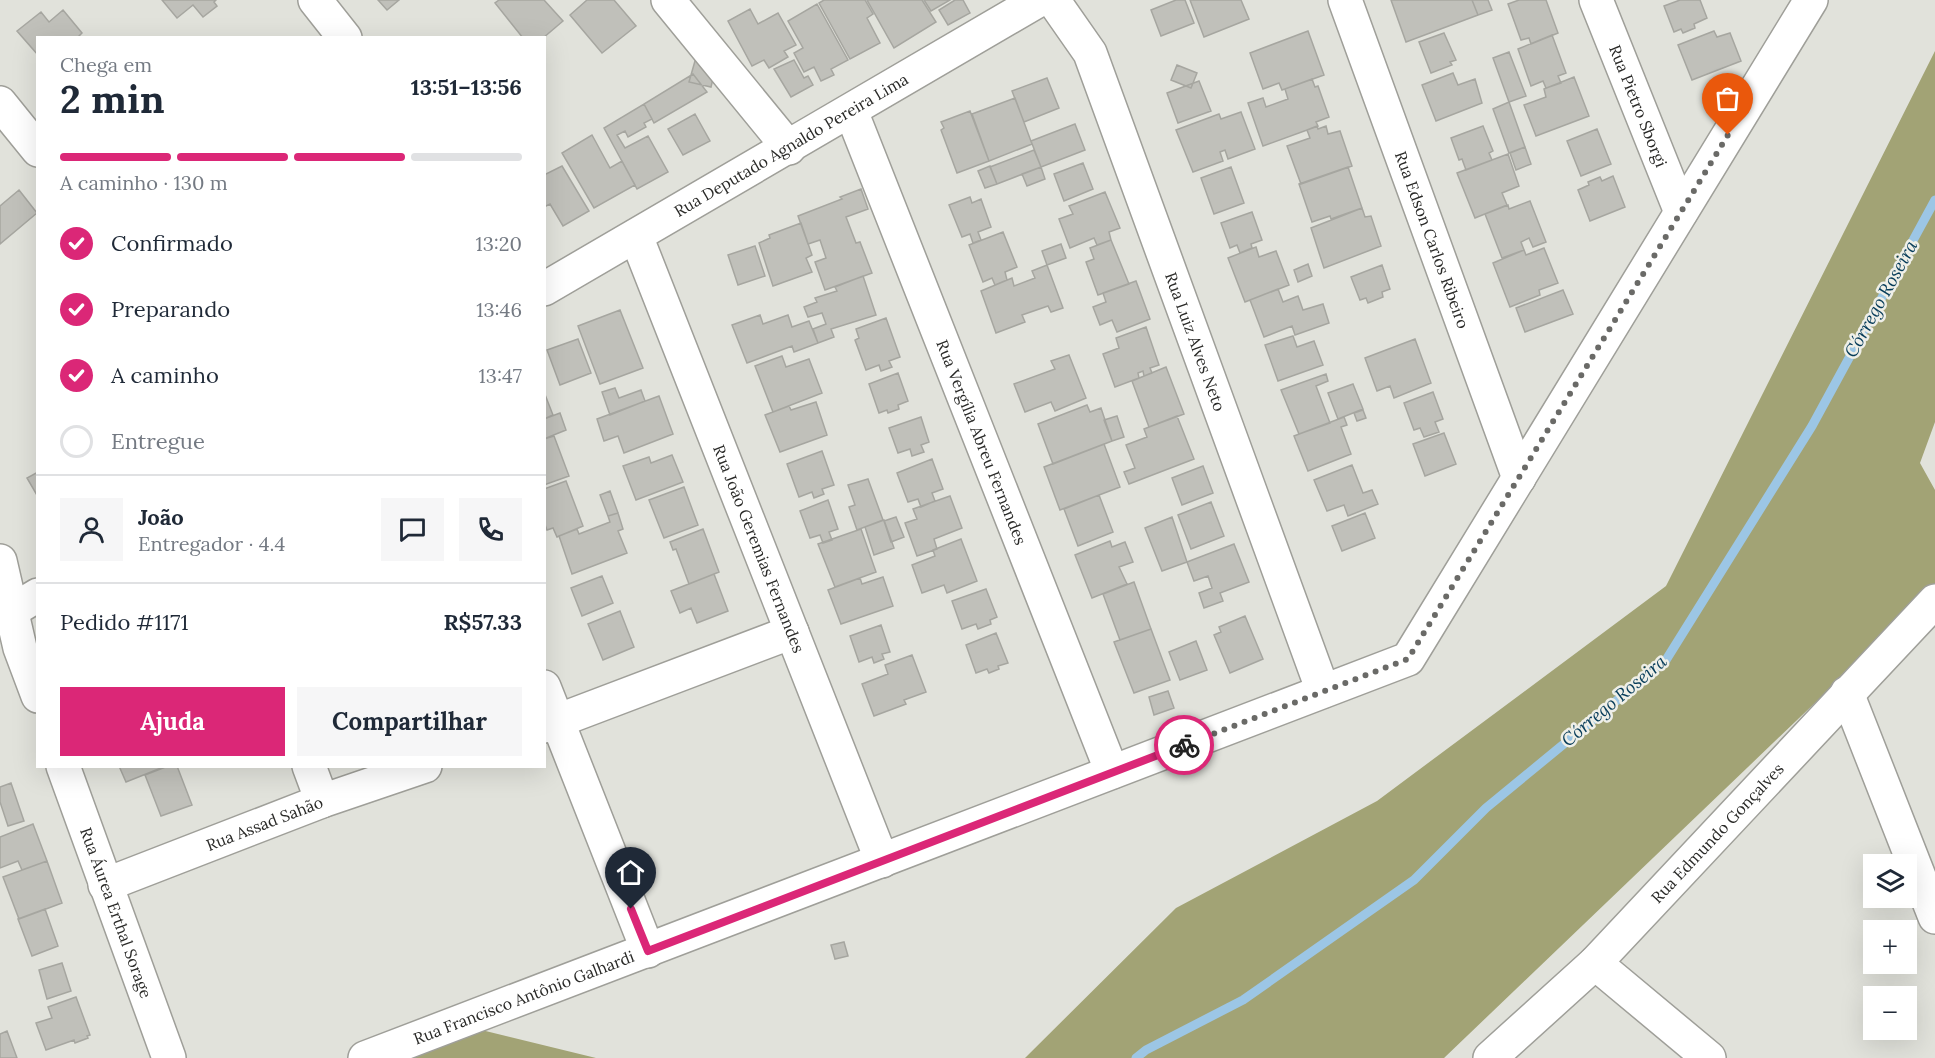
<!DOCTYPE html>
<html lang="pt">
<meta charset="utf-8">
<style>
body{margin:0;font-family:Lora,serif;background:#f6f6f7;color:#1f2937;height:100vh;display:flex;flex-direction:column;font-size:22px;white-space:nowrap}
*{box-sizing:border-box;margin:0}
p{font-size:20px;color:#747a83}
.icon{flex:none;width:33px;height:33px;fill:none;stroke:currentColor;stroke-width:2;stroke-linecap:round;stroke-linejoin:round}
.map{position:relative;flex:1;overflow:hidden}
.side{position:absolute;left:36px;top:36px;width:510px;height:732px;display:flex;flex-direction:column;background:#fff;border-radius:0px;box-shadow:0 6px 24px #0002}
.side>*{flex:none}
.controls{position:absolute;left:1863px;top:854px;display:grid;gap:12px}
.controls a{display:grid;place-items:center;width:54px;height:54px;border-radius:0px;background:#fff;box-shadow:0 6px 24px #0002;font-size:30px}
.pin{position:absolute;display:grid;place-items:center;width:51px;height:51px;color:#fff;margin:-62px -26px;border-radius:50% 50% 50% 0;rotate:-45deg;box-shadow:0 0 6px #0007}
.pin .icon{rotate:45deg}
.courier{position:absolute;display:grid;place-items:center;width:60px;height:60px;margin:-30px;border:4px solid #db2777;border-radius:50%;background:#fff;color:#222;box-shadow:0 2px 8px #0007}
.head em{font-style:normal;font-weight:800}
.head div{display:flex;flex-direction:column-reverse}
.head{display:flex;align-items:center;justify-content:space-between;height:102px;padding:0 24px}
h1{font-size:39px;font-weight:800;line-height:45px}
.bar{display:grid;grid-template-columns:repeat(4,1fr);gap:9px 6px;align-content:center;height:72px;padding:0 24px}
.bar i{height:8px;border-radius:4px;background:#e0e1e3}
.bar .selected{background:#db2777}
.bar p{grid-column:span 4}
.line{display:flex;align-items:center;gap:15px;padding:0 24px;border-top:2px solid #e0e1e3}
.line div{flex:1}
.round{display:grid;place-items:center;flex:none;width:63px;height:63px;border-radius:0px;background:#f6f6f7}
ol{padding:0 24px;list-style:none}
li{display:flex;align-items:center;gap:18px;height:66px}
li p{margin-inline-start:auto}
li .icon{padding:6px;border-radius:50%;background:#db2777;color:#fff;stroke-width:4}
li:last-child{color:#747a83}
li i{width:33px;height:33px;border:3px solid #e0e1e3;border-radius:50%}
.button{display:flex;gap:12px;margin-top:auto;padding:12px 24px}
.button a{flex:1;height:69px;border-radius:0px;background:#db2777;color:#fff;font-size:24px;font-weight:800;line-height:69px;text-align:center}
.button a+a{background:#f6f6f7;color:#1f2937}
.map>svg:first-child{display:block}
.forest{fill:#a2a375}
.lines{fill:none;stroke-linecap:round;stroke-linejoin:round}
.stream{stroke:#9cc6e5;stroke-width:9}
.building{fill:#c0c0ba;stroke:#a6a6a0;stroke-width:1.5}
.minor-casing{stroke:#9f9f99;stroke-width:36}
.minor{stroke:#fff;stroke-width:33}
.done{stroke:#6a6a67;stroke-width:6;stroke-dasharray:0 10.8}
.route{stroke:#db2777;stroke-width:8}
.labels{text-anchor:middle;stroke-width:5;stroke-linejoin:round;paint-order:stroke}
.street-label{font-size:16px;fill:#2a2a28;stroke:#efefe8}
.water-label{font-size:18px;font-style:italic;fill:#053b59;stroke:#efefe8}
</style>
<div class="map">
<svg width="1935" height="1058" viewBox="0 0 1935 1058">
<rect width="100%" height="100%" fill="#e1e2db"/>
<!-- forest -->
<path class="forest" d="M1935,51V422L1920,463L1935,490V588L1444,1058H1025L1176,908L1377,801L1666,586Z
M457,1024L596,1058H385Z"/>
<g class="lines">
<!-- stream -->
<path class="stream" d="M1136,1058L1146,1050L1243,1000L1414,880L1486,808L1666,660L1812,426L1935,200"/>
</g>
<!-- building -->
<path class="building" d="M162,0H216L214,2L217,6L203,17L193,5L177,18Z
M378,0H399L387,10Z
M499,0H544L563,21L543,38H523L495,3Z
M587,0H614L636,26L602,53L570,15Z
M824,0H865L873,14L867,18L880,43L850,59L819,3Z
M867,0H922L936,22L894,48Z
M924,0H950L931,11Z
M955,0H963L970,13L948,25L939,10Z
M1176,0H1185L1194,23L1161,36L1151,10Z
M1190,0H1241L1249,19L1204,37Z
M1391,0H1472L1478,15L1406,42Z
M1472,0H1488L1492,10L1478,15Z
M1519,0H1546L1558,33L1531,44L1529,38L1521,40L1508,4Z
M1680,0H1700L1707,18L1694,24L1695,28L1683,33L1681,29L1674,32L1664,6Z
M817,4L848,60L831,69L834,75L821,81L814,67L804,72L794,53L803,48L788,21Z
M750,9L758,24L778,13L796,45L784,51L788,57L769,68L764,60L752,66L728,21Z
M63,10L82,33L77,38H38V55L17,31L41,12L49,22Z
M1308,31L1324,75L1282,90L1279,83L1263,89L1250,53Z
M1714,31L1717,37L1730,33L1741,61L1692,80L1678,45Z
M1444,33L1456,60L1450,62L1452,65L1431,73L1419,42Z
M1552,35L1566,73L1558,76L1561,83L1546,88L1543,81L1531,86L1518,49Z
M1509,52L1526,96L1509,102L1493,58Z
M794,60L804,78L808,76L813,85L791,97L774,69Z
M695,61L716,66L711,87L689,82Z
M1177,65L1197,73L1191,88L1171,80Z
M1453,73L1458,85L1475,79L1482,103L1436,121L1422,85Z
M693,74L707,92L654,123L644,104Z
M1574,77L1589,116L1536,136L1524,105L1546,97L1544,89Z
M1047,78L1059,108L1024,122L1012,91Z
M1312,79L1315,87L1318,86L1329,117L1316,122L1318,126L1263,146L1248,103L1263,98L1266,107L1288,99L1285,89Z
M1199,81L1211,111L1178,123L1167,93Z
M1015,98L1032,144L989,161L972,114Z
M1509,102L1525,147L1509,153L1493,109Z
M644,104L652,119L644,123L646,127L628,137L625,131L617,135L625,148L648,136L668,172L637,189L604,128Z
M970,111L989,161L957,173L941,130L944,128L941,122Z
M1241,112L1255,149L1228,159L1225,150L1220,152L1223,161L1193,172L1176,130L1219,114L1221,119Z
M695,114L710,141L683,155L668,129Z
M1075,124L1085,150L1041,167L1031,141Z
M1317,126L1318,129L1326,126L1328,134L1340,131L1352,166L1301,184L1287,146L1310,138L1307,130Z
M1483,126L1493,151L1489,153L1492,160L1466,170L1462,159L1459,160L1451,138Z
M1597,129L1611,164L1581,176L1567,141Z
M592,135L610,168L622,161L635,185L594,208L562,153Z
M1525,147L1531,164L1516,170L1510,153Z
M1034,150L1041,167L997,184L990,167Z
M1508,154L1519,186L1502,193L1507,205L1475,218L1457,173Z
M1083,163L1093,189L1064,201L1054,174Z
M562,166L589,211L563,226L550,204L544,207V175Z
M990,166L997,184L985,188L978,171Z
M1041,167L1045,179L1027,186L1022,174Z
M1231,167L1244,203L1214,214L1201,178Z
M1348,167L1362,208L1331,219L1330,216L1312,222L1299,184Z
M1613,176L1625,207L1590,221L1578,190L1589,185L1588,182L1600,177L1602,181Z
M861,189L868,209L846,217L856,243L860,242L872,273L825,290L815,262L826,258L820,240L808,244L798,216L842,199L840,197Z
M19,190L37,213L0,244V206Z
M1105,192L1120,228L1109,232L1111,240L1097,245L1094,238L1070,248L1059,219L1073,214L1069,206Z
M970,197L972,203L981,199L991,227L978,232L981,240L973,243L970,234L962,237L949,205Z
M1530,201L1546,242L1533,247L1529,238L1521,242L1524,250L1502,258L1485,214L1508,205L1509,209Z
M1362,208L1365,217L1371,216L1381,246L1324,268L1311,228Z
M1252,212L1262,240L1251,244L1252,248L1240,253L1237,245L1230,248L1221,223Z
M801,223L812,255L806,258L812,272L773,286L759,243L770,238L769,235Z
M1003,232L1017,267L1005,272L1007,280L995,285L992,278L983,282L969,245Z
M1111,240L1129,284L1098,295L1086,262L1094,259L1090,248Z
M1061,244L1066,258L1047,265L1042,251Z
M755,246L765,276L738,285L728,255Z
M1256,247L1259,257L1276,251L1289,285L1245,302L1228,258Z
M1544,248L1558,283L1539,290L1540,295L1510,307L1493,263L1524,250L1526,255Z
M1308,264L1312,276L1298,282L1294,270Z
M1047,265L1063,308L1051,312L1048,306L1022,315L1025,322L996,333L981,291L1012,278L1014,286L1035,278L1032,271Z
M1382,265L1390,289L1382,292L1383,297L1368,303L1366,298L1360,300L1351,277Z
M863,276L876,315L831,329L834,337L818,343L813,329L826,324L822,313L808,317L804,307L817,302L815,298L837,291L835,287Z
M1136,281L1150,319L1117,332L1112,320L1100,325L1093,307L1106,302L1103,293Z
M1278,289L1283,302L1298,296L1303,310L1323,304L1329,323L1295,335L1292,326L1264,337L1250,300Z
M1563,290L1573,314L1525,332L1516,308Z
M620,310L643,368L600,384L578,326Z
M760,315L763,324L788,315L792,327L809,321L818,343L794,352L792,346L747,363L732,325Z
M886,318L900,357L889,361L892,367L881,371L879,365L866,370L855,340L859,338L856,329Z
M1146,327L1159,365L1150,368L1152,373L1144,376L1143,371L1138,373L1139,378L1115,387L1103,354L1119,348L1116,338Z
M1293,336L1297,347L1314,341L1323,365L1278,381L1265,345Z
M578,339L591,373L560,385L547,350Z
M1415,339L1431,383L1394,398L1390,386L1377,391L1365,358Z
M1069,355L1086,398L1055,411L1051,402L1025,412L1014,384L1055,369L1051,361Z
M782,356L786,367L809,359L822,393L773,412L755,366Z
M1166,367L1184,414L1149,427L1132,381Z
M898,373L908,401L898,405L899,409L888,413L887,410L879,413L869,384Z
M1326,374L1328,381L1316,386L1330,423L1299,434L1281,390Z
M1353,384L1363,409L1338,419L1328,393Z
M615,388L619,398L641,390L645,401L610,415L602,392Z
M544,392L553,415L544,419Z
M1433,392L1443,419L1435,422L1439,432L1424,437L1420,428L1414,430L1404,403Z
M659,396L673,434L624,453L618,436L604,441L597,419Z
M816,402L827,435L780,452L765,415L789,406L791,410Z
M1087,405L1090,412L1101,408L1112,441L1053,464L1038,424Z
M1363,410L1366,418L1357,421L1354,413Z
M560,413L566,430L544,439V419Z
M1117,416L1124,437L1112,441L1104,420Z
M1177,416L1194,459L1129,484L1124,472L1135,468L1126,445L1147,437L1144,429Z
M921,417L929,442L921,445L924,452L912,456L910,449L898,453L889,428Z
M1344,417L1347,425L1341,427L1351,454L1308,471L1294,436Z
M1444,433L1456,464L1425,476L1413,444Z
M554,436L569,476L544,485V439Z
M1104,444L1120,487L1060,510L1044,467Z
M822,451L834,485L822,489L824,494L814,498L812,492L799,497L787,464Z
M672,455L683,482L636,500L623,466L649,457L651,463Z
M932,459L943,489L932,493L935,501L921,507L918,499L908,502L897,473Z
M1352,465L1363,493L1372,490L1378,504L1348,516L1344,505L1327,511L1314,480Z
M1203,466L1213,493L1182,505L1172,478Z
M38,472V497L27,478Z
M868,479L883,520L857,530L849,507L855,505L848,485Z
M566,481L583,526L557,537L553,528L547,530L544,522V489Z
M684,487L698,525L664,538L649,500Z
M610,491L618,513L608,516L600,495Z
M1099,495L1113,532L1078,546L1064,509Z
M950,496L962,528L934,539L937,549L917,556L905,523L917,519L913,509Z
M828,500L838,529L829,532L832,540L823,543L820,535L810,538L800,511Z
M1211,502L1224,536L1191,549L1178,515Z
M618,513L623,529L618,531L627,553L572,574L559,536L577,529L579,534L610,522L608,516Z
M1365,513L1375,538L1342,551L1332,526Z
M896,517L904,537L891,542L884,521Z
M1172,517L1187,562L1162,571L1145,528Z
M884,520L894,548L874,555L865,527Z
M703,529L719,572L689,584L676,549L673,550L670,542Z
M861,529L876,572L835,587L818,544Z
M961,539L977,581L947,593L944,585L922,593L912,565L935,556L933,550Z
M1110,541L1112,547L1125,542L1133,562L1119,567L1127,584L1092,598L1075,555Z
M1234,544L1249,582L1220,593L1223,601L1204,608L1199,593L1212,588L1208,576L1194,581L1187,562Z
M714,574L728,611L697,623L691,608L680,613L671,591Z
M602,576L613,603L582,616L571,588Z
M883,577L893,606L841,624L828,590L860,578L862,584Z
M1134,582L1151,629L1120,640L1103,594Z
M986,589L997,617L990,620L991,624L978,629L976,624L962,629L952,601Z
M620,611L634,647L603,660L588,624Z
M1245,616L1263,659L1230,673L1214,635L1221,632L1219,627Z
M881,625L890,652L882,654L884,659L874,663L872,657L859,662L850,636Z
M1151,629L1170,680L1134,693L1114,642Z
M996,633L1008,663L998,666L999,669L989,673L987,669L976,673L966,645Z
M1196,641L1207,670L1180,680L1169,652Z
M912,655L926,692L904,700L906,704L874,716L862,684L888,674L885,665Z
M1168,691L1174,708L1154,715L1149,697Z
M119,766H166L126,782Z
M168,766H177L192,805L161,816L145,775Z
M11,783L24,821L8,826L0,802V787Z
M33,824L47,861L22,870L18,861L0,868V837Z
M47,861L62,903L19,919L3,877Z
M45,909L58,946L32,956L18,919Z
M844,942L848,956L835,959L831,945Z
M62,963L71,991L47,999L39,970Z
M76,997L90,1035L87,1036L88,1038L75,1043L74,1040L46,1050L36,1023L52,1018L48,1007Z
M7,1031L17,1058H0V1034Z"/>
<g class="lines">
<!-- minor casing -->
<g class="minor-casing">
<g id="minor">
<path d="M315,0L345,38"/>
<path d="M668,0L789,148"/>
<path id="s1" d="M1053,0L1090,53L1323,691"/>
<path id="s2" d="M1345,0L1519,478"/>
<path id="s3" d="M1596,0L1681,212"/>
<path d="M0,103L38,150"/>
<path id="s4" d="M851,111L1112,772"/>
<path id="s5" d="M636,236L882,861"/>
<path id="s6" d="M544,289L1039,0"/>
<path d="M0,561L20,648L38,696"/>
<path d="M0,618L38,595"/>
<path d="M544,687L648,951"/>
<path d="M1847,693L1935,917"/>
<path d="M544,726L792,632"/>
<path id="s7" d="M63,766L169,1058"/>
<path d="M309,766L322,801"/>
<path id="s8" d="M105,885L322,801L425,766"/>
<path d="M1595,963L1709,1058"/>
<path id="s9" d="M365,1058L1408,659L1811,0"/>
<path id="s10" d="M1490,1058L1595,963L1935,601"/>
</g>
</g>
<!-- minor -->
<use href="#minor" class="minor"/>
</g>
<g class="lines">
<!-- done -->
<path class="done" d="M1184,745L1408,659L1728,135"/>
<!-- route -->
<path class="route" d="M631,909L648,951L1184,745"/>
</g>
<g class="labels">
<!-- street labels -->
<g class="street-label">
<text dy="6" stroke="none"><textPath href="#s3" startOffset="114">Rua Pietro Sborgi</textPath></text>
<text dy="6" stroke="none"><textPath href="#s6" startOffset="286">Rua Deputado Agnaldo Pereira Lima</textPath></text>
<text dy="6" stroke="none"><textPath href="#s2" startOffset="255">Rua Edson Carlos Ribeiro</textPath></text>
<text dy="6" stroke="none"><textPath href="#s1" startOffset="372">Rua Luiz Alves Neto</textPath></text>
<text dy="6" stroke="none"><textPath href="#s4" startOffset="356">Rua Vergília Abreu Fernandes</textPath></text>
<text dy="6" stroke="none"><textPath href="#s5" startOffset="336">Rua João Geremias Fernandes</textPath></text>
<text dy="6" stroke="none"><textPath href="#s8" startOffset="171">Rua Assad Sahão</textPath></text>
<text dy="6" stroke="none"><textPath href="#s10" startOffset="320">Rua Edmundo Gonçalves</textPath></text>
<text dy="6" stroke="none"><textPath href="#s7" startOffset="156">Rua Áurea Erthal Sorage</textPath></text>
<text dy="6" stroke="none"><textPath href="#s9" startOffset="170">Rua Francisco Antônio Galhardi</textPath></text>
</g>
<!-- water labels -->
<g class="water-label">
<text transform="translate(1881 299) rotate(-61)" y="6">Córrego Roseira</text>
<text transform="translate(1614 701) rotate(-40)" y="6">Córrego Roseira</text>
</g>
</g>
</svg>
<div class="controls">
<a><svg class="icon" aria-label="layers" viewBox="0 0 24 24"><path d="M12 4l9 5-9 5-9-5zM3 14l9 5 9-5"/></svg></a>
<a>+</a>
<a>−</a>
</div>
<div class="pin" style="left:1728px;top:135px;background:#ea580c"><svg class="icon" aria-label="bag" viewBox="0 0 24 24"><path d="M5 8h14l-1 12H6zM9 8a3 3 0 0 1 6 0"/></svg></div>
<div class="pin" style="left:631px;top:909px;background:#1f2937"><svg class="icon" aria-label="home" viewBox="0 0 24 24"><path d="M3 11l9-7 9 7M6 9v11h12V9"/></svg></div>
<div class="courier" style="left:1184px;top:745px"><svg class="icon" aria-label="bike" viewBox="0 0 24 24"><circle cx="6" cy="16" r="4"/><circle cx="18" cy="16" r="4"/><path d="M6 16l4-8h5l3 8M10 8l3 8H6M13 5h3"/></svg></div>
<section class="side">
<div class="head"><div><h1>2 min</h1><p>Chega em</p></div><em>13:51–13:56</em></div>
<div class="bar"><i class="selected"></i><i class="selected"></i><i class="selected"></i><i></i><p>A caminho · 130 m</p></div>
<ol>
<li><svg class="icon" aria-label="check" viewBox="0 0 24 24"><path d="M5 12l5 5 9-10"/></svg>Confirmado<p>13:20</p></li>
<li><svg class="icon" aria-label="check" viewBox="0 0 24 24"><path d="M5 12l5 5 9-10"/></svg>Preparando<p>13:46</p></li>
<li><svg class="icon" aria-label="check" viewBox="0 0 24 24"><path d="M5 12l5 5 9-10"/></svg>A caminho<p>13:47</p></li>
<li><i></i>Entregue</li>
</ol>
<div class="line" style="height:108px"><a class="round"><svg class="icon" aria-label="person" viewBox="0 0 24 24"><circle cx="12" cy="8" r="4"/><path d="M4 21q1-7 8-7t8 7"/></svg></a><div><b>João</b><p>Entregador · 4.4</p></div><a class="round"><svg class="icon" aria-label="chat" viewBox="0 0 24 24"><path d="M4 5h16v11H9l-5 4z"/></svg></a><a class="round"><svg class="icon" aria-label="phone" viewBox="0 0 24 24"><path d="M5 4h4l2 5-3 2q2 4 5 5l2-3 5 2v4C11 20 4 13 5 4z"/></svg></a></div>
<div class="line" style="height:78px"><div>Pedido #1171</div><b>R$57.33</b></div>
<div class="button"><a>Ajuda</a><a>Compartilhar</a></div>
</section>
</div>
